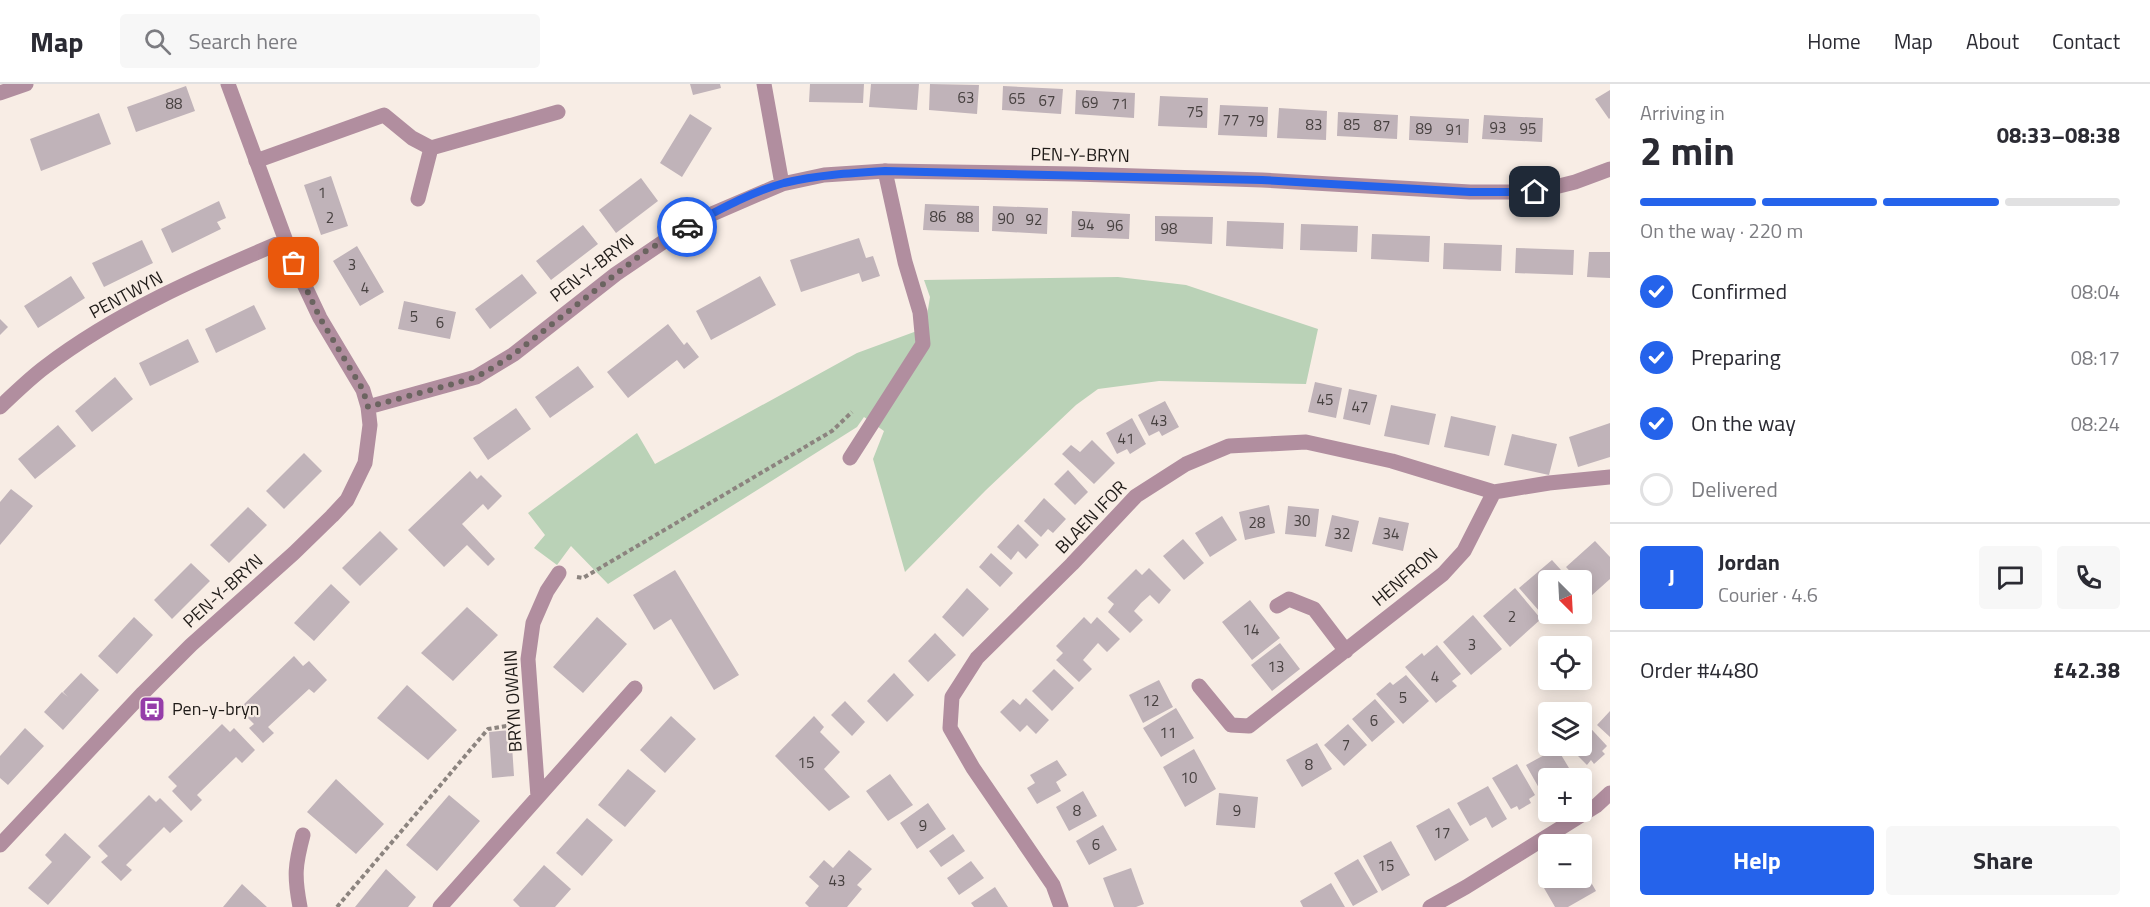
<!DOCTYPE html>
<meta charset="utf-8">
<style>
body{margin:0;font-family:"Titillium Web",sans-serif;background:#f7f7f7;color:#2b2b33;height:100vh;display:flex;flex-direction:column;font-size:22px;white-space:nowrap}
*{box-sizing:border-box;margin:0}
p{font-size:20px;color:#7c7c81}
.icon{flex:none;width:33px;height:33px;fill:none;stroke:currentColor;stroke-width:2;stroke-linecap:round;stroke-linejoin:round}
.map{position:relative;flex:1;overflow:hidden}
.panel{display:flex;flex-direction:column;background:#fff;width:540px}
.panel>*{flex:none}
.needle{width:39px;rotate:156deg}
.tools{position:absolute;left:1538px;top:486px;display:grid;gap:12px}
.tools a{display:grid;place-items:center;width:54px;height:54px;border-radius:6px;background:#fff;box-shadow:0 3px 15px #0003;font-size:30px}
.pin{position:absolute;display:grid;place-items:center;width:51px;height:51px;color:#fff;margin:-26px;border-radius:12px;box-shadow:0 3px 9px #0006}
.courier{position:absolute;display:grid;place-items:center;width:60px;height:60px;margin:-30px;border:4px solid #2563eb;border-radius:50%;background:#fff;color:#222;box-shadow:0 2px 8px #0007}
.head em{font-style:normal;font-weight:700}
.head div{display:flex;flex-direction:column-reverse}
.head{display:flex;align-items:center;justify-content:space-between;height:102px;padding:0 30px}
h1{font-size:39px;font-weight:700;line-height:45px}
.bar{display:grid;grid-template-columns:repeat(4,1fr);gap:9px 6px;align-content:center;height:72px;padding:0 30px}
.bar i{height:8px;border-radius:4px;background:#e1e1e2}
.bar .active{background:#2563eb}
.bar p{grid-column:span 4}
.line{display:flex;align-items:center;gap:15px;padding:0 30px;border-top:2px solid #e1e1e2}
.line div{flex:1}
.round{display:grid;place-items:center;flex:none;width:63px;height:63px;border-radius:6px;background:#f7f7f7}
ol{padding:0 30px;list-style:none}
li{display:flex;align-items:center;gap:18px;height:66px}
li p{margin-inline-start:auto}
li .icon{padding:6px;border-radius:50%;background:#2563eb;color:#fff;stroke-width:4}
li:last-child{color:#7c7c81}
li i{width:33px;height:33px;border:3px solid #e1e1e2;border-radius:50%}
.primary-button{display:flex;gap:12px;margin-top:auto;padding:12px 30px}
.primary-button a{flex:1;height:69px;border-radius:6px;background:#2563eb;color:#fff;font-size:24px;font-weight:700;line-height:69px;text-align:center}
.primary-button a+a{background:#f7f7f7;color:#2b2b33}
header{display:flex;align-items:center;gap:36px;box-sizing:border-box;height:84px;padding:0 30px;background:#fff;border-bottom:2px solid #e1e1e2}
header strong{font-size:28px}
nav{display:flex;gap:33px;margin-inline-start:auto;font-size:21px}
.search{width:420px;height:54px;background:#f7f7f7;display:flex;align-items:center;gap:15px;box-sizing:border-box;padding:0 21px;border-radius:6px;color:#7c7c81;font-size:22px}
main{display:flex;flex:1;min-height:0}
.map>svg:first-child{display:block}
.green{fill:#bad2b7}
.building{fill:#c0b3b9}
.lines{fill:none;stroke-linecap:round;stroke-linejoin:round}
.path{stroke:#8c847f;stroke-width:4;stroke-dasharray:4.5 3;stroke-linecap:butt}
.service{stroke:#b18e9f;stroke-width:15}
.minor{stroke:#b18e9f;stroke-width:15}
.done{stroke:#6b6460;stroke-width:6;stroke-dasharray:0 10.8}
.route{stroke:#2563eb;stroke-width:8}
.labels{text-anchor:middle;stroke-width:4.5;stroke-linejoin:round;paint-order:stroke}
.number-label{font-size:15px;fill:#474140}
.street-label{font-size:18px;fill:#1f1b18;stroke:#f8ede5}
.poi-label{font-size:18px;fill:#1f1b18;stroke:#f8ede5;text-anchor:start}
</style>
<header>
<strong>Map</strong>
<div class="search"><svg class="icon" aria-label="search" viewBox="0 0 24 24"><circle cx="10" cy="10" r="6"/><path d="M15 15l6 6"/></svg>Search here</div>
<nav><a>Home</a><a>Map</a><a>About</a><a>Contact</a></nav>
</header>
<main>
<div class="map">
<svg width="1610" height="823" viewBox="0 0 1610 823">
<rect width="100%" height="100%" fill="#f8ede5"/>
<!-- green -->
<path class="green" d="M1118,193L1186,201L1318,245L1306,300L1159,297L1098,305L1076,321L986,406L905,488L873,375L884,347L864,333L857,343L608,500L571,462L557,481L534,464L545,451L528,429L637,349L655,380L857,269L925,244L930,213L924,196Z"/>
<!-- building -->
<path class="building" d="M690,0H720L721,4L693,11Z
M810,0H864L863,19L809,18Z
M871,0H919L917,26L869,23Z
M930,0L979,1L977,30L929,26Z
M186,2L195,27L136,48L127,23Z
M1003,2L1063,5L1061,30L1002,26Z
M1076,6L1135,9L1134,34L1075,30Z
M1610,6V34L1609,35L1595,15Z
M1160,12L1208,14L1207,44L1158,42Z
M1220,21L1268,23L1267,53L1218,51Z
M1279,24L1327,27L1326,56L1277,54Z
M1338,28L1398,31L1397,55L1337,52Z
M99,29L111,60L41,87L30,55Z
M690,30L712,44L682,93L660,79Z
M1484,31L1543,34L1542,58L1482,55Z
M1410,32L1469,35L1468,59L1409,56Z
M331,92L348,142L321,151L304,101Z
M641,94L658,117L616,149L599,126Z
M219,117L226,134L217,138L221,145L172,169L161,145Z
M925,120L979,122V148L923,146Z
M993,122L1048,124L1047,150L992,147Z
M1072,127L1130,130L1129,155L1071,153Z
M1155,132L1213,133L1212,160L1155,157Z
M1227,137L1284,139L1283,165L1226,162Z
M1301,140L1358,142L1357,168L1300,166Z
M583,141L598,160L551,196L536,177Z
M1372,150L1430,152L1429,178L1371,175Z
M859,154L866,174L873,172L880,192L862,198L859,189L801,208L790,176Z
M142,156L153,179L104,203L92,179Z
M1444,159L1502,161L1501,187L1443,185Z
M357,162L384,208L360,222L333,177Z
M1516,164L1574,166L1573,191L1515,189Z
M1589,168H1610V194L1587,193Z
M522,190L537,209L490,245L475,225Z
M71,192L85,214L38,244L24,222Z
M760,192L776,221L711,256L696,227Z
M404,217L456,228L450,255L398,245Z
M254,221L266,245L216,269L205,245Z
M0,235L8,243L0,251Z
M668,240L684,261L687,258L699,273L684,285L677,276L628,314L607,288Z
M188,255L199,278L150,302L139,279Z
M578,282L594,303L550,334L535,313Z
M115,293L133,315L92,348L75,327Z
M1315,298L1342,304L1336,334L1308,328Z
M1349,305L1377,311L1370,341L1343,335Z
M1165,317L1179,343L1162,352L1159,347L1149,352L1138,331Z
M1391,321L1436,330L1429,361L1384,352Z
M516,324L531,345L488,376L473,354Z
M1451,332L1496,342L1489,372L1444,363Z
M1132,334L1146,360L1130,370L1127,365L1117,370L1106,349Z
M1610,339V373L1578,383L1569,353Z
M58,341L76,362L35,395L18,375Z
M1512,350L1557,360L1549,391L1504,381Z
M1092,356L1115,379L1094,400L1062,370L1071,361L1080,368Z
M304,369L322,387L284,425L266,407Z
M1068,386L1088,408L1075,421L1054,400Z
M470,387L477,395L481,391L502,412L488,426L483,420L462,440L495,475L488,482L467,461L444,483L408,446Z
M11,405L33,422L0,461V418Z
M1044,414L1066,435L1053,449L1048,445L1041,453L1024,437Z
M1269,421L1275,449L1245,456L1239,428Z
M1288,422L1319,425L1316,453L1285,450Z
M248,423L267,441L229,479L210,461Z
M1332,431L1359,437L1352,468L1325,462Z
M1222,432L1237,456L1210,473L1195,449Z
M1379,433L1409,439L1403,467L1372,460Z
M1018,440L1039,461L1026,475L1018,467L1011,476L997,463Z
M380,447L398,465L360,502L342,484Z
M1183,455L1204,479L1184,496L1163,472Z
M1595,457L1610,473V495L1591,512L1581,500V496H1578L1566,483Z
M991,469L1013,489L1000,503L979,483Z
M1552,476L1570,496H1548V530H1556L1548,537L1519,504Z
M191,479L210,497L172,535L154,516Z
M1149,484L1171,506L1159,520L1150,511L1141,519L1134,527L1143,536L1130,549L1108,528L1114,520L1107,514L1136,485L1142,491Z
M675,486L739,591L714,606L671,535L654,546L633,511Z
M331,500L350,518L314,557L294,539Z
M967,504L989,525L963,553L942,533Z
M1515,504L1541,535L1510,563L1483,532Z
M1581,509L1589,519L1581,526Z
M1250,516L1280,554L1252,576L1222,538Z
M467,523L498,551L453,597L421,569Z
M1473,531L1502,565L1471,591L1443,558Z
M134,533L153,551L117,590L98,572Z
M597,533L627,560L583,609L553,583Z
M1084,533L1091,540L1097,533L1120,555L1107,568L1098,559L1090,568L1083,576L1092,585L1079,598L1056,576L1063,569L1056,562Z
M935,549L956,571L928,598L908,577Z
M1280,559L1300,585L1272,607L1251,581Z
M1437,561L1461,590L1452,597L1457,602L1436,619L1405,583L1422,569L1424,572Z
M294,572L303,582L309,577L327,596L314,609L309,605L268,643L274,649L263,659L249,644L254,640L239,625Z
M1054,585L1074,604L1052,627L1032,607Z
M81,589L99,606L63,646L44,628L62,608L68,613L63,608Z
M894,589L914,611L887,638L867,617Z
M1406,591L1429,617L1403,640L1376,610L1390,598L1393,601Z
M1159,596L1173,623L1143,639L1129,611Z
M407,601L457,646L428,676L377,634Z
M1026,614L1049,636L1036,650L1027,641L1020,648L1000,628L1013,615L1020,621Z
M1375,615L1395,638L1372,658L1352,635Z
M845,617L865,638L852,652L831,631Z
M1176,624L1194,654L1161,673L1143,644Z
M1610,627V653L1597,641Z
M671,632L696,655L665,689L640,666Z
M814,632L824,643L820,648L840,668L824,685L850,713L829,727L775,672Z
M1582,635L1607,662L1602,667L1605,670L1594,680L1591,676L1587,681L1568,662H1581Z
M222,640L230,648L234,644L255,666L242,679L236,673L197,711L202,716L191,727L172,707L177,702L168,693Z
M1348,640L1367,661L1344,682L1324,661Z
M25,644L44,662L8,701L0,694V672Z
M511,646L514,692L492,694L489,648Z
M1317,659L1332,685L1302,703L1286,676Z
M1557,664L1575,694H1548V699L1539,704L1526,681Z
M1194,665L1216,705L1185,723L1163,683Z
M1057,676L1067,691L1056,698L1061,707L1037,720L1027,704L1035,699L1030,691Z
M1517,680L1535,711L1529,715L1531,719L1519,726L1517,722L1511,725L1492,694Z
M628,685L656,707L625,743L598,721Z
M890,690L913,721L888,737L866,707Z
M336,695L384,740L356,770L307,728Z
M1488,702L1507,735L1492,744L1486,733L1470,742L1457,719Z
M1083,707L1097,732L1069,747L1056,723Z
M1219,709L1258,713L1255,744L1216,741Z
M149,711L156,718L160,714L183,737L170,749L164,743L126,781L132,786L121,797L101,778L108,772L98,762Z
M449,711L480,737L437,787L406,761Z
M928,719L946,745L917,765L900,739Z
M1449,724L1469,756L1435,777L1416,742Z
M587,734L613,756L582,792L556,769Z
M1103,741L1117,766L1089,781L1076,757Z
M65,749L91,773L48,821L28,804L52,778L45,771Z
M953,750L965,767L941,783L929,767Z
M1391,757L1410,791L1382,807L1363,772Z
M849,766L872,785L857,801L862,805L847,823H809L805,819L819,802L809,793L824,776L833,784Z
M1358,775L1378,808L1353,822L1334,789Z
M971,777L984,794L959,811L947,794Z
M544,781L571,805L555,823H520L513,816Z
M1581,781L1596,807L1568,823H1555L1544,804L1560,794H1581Z
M1131,784L1144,820L1136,823H1114L1103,794Z
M386,785L416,813L408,823H355Z
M1331,799L1345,823H1303L1300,817Z
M242,800L267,823H223Z
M995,803L1008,823H974L971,819Z"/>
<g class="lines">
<!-- path -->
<path class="path" d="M577,493L583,494L832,347L852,328
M337,823L488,645L512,641"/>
<!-- service -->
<path class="service" d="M256,77L384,31L412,54L431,64L558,28
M418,115L431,64
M850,374L923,260L920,228L905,178L885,87"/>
<!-- minor -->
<path class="minor" d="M764,0L782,100
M0,9L26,0
M0,323C15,309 29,295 45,283C117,228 201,192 284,157
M368,323L476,293L514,270L616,190L678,148L712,130L782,100L824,91L885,87L1075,90L1262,96L1470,108H1535L1575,98L1610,85
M1277,522L1289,515L1314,525L1346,567
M1199,602L1231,641L1249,642L1443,490L1464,467L1494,408
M538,713L528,575L533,539L547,507L559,489
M0,761L143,609L191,561L294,469L332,432L347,416L365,379L370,341L368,323L363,306L320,234L294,179L228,0
M300,823C294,792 295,781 303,751
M440,823L635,604
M1061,823L1053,801L973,684L950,644L952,613L977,574L1072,480L1136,412L1186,380L1229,362L1306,358L1392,377L1494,408L1549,399L1610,393
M1430,823L1466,803L1596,722L1610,709"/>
</g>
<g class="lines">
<!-- done -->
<path class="done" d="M294,179L320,234L363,306L368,323L453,300L476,293L494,283L514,270L616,190L646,167L687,143"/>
<!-- route -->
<path class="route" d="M687,143C717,127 751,108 784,99C817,91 851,89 885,87L1262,96L1470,108H1535"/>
</g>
<!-- icons -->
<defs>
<g id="bus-square" transform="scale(1.35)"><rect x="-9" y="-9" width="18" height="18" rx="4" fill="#953da9" stroke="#f8ede5"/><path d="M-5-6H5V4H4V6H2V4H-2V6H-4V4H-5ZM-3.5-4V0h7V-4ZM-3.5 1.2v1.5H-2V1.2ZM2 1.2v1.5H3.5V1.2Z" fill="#fff"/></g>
</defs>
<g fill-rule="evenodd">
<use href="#bus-square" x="152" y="625"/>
</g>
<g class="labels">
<!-- number labels -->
<g class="number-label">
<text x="966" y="19">63</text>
<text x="1017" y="20">65</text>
<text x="1047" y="22">67</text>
<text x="1090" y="24">69</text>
<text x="174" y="25">88</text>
<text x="1120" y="25">71</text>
<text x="1195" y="33">75</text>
<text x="1231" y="41">77</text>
<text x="1256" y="42">79</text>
<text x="1314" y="46">83</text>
<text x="1352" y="46">85</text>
<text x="1382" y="47">87</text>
<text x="1498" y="49">93</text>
<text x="1424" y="50">89</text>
<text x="1528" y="50">95</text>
<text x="1454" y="51">91</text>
<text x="322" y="114">1</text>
<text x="938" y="138">86</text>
<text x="330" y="139">2</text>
<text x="965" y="139">88</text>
<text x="1006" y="140">90</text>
<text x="1034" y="141">92</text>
<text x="1086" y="146">94</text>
<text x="1115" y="147">96</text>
<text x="1169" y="150">98</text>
<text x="352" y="186">3</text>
<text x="365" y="209">4</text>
<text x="414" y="238">5</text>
<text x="440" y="244">6</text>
<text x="1325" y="321">45</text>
<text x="1360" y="328">47</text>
<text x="1159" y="342">43</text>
<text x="1126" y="360">41</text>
<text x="1302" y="442">30</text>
<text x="1257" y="444">28</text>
<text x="1342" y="455">32</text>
<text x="1391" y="455">34</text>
<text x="1512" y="538">2</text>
<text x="1251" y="551">14</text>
<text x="1472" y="566">3</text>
<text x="1276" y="588">13</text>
<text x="1435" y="598">4</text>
<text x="1403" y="619">5</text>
<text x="1151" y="622">12</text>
<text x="1374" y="642">6</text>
<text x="1168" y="654">11</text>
<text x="1346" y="666">7</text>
<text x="806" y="684">15</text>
<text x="1309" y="686">8</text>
<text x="1189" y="699">10</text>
<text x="1077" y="732">8</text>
<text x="1237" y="732">9</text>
<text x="923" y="747">9</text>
<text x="1442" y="754">17</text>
<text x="1096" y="766">6</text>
<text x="1386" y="787">15</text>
<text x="837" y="802">43</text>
</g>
<!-- street labels -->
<g class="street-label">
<text transform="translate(1080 71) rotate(1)" y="6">PEN-Y-BRYN</text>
<text transform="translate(592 184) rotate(-37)" y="6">PEN-Y-BRYN</text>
<text transform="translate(126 211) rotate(-28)" y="6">PENTWYN</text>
<text transform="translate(1091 433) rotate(-46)" y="6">BLAEN IFOR</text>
<text transform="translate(1405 493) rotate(-40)" y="6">HENFRON</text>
<text transform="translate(223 507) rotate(-42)" y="6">PEN-Y-BRYN</text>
<text transform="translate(513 617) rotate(-93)" y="6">BRYN OWAIN</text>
</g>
<!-- poi labels -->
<g class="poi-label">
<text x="172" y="631">Pen-y-bryn</text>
</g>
</g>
</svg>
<div class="tools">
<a><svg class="needle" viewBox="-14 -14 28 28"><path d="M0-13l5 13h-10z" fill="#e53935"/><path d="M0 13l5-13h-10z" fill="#7c7c81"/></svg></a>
<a><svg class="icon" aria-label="locate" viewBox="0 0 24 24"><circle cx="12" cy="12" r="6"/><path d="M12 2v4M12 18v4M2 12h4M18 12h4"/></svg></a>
<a><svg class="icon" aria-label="layers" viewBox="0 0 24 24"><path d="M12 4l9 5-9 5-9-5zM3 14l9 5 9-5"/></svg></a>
<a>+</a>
<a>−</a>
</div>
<div class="pin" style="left:294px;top:179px;background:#ea580c"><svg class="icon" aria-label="bag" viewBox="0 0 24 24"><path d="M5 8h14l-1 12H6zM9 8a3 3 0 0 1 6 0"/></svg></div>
<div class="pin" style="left:1535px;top:108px;background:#1f2937"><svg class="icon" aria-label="home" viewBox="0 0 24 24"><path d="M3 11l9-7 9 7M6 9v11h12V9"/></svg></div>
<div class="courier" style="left:687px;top:143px"><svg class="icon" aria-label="car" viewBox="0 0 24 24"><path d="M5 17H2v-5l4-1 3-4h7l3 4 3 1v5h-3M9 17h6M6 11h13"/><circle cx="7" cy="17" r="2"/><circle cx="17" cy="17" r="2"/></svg></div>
</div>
<section class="panel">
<div class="head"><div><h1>2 min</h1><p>Arriving in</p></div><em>08:33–08:38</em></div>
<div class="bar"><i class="active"></i><i class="active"></i><i class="active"></i><i></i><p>On the way · 220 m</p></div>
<ol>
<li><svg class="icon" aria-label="check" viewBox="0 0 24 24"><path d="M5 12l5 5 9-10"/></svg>Confirmed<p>08:04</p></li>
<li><svg class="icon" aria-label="check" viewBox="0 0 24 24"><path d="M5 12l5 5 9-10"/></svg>Preparing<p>08:17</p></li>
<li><svg class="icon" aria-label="check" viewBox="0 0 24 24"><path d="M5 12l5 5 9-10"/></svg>On the way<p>08:24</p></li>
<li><i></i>Delivered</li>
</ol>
<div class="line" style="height:108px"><b class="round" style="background:#2563eb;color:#fff">J</b><div><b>Jordan</b><p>Courier · 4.6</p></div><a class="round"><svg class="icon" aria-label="chat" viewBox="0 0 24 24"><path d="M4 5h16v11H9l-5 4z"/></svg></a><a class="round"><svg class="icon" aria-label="phone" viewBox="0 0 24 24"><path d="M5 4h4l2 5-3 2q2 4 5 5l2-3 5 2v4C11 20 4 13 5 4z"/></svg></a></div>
<div class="line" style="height:78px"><div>Order #4480</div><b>£42.38</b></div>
<div class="primary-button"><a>Help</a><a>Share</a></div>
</section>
</main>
